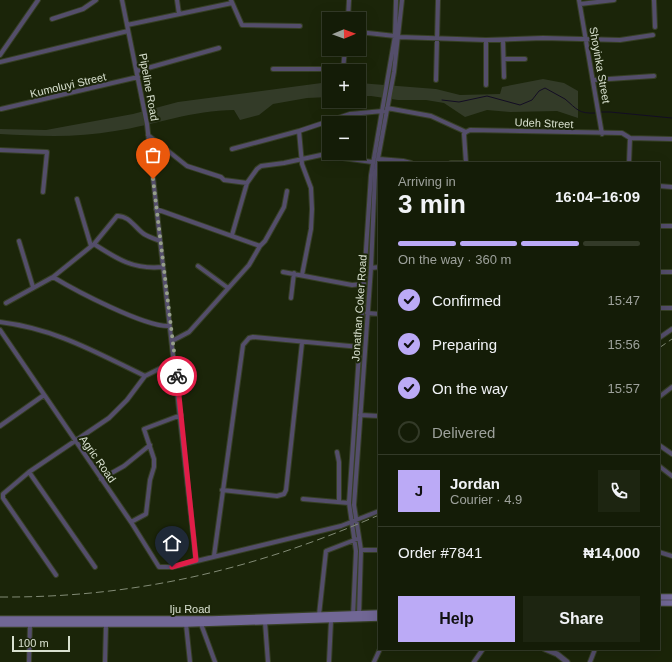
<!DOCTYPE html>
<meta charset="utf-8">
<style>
body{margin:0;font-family:Helvetica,sans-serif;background:#1d2511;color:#f1f3f6;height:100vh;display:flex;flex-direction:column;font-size:15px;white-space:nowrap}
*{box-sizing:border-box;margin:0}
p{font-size:13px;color:#9da19b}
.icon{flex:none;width:22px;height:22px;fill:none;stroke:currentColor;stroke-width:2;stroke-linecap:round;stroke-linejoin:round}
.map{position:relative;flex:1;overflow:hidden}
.sheet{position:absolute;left:378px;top:162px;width:282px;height:488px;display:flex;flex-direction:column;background:#141c07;border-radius:0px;box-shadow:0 4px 16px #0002,0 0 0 1px #333a28}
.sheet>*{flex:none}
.needle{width:26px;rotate:89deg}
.buttons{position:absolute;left:322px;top:12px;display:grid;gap:8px}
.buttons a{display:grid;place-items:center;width:44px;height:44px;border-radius:0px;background:#141c07;box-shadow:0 4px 16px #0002,0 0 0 1px #333a28;font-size:20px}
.scale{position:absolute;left:12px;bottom:10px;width:58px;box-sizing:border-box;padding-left:4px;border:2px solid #d9e1d0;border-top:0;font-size:11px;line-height:14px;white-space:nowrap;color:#d9e1d0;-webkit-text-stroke:3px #1b2509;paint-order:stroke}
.pin{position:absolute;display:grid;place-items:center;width:34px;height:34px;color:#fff;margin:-41px -17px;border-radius:50% 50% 50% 0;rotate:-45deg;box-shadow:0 0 4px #0007}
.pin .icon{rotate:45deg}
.courier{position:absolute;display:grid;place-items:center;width:40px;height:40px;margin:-20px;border:3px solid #e11d48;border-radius:50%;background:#fff;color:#222;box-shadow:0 1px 5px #0007}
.head em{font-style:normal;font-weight:700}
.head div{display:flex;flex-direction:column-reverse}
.head{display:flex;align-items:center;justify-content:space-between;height:68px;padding:0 20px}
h1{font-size:26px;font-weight:700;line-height:30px}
.bar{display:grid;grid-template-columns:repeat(4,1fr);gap:6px 4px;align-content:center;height:48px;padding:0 20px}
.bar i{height:5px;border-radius:3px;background:#333a28}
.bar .active{background:#bbaaf6}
.bar p{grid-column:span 4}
.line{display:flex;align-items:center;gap:10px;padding:0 20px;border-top:1px solid #333a28}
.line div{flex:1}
.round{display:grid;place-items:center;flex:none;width:42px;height:42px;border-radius:0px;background:#1d2511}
ol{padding:0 20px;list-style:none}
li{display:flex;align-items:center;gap:12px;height:44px}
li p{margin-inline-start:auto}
li .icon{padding:4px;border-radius:50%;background:#bbaaf6;color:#111;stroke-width:4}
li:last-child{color:#9da19b}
li i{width:22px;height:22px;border:2px solid #333a28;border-radius:50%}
.cta{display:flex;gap:8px;margin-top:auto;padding:8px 20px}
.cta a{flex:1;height:46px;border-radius:0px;background:#bbaaf6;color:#111;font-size:16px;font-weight:700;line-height:46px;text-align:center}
.cta a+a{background:#1d2511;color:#f1f3f6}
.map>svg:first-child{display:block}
.green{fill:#333b28}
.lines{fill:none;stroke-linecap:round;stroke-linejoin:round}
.stream{stroke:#130d24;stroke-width:1}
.minor-casing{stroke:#363f25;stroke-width:6}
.tertiary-casing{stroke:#363f25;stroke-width:7}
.secondary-casing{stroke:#363f25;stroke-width:8}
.minor{stroke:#544e6b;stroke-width:4}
.tertiary{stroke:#544e6b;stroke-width:5}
.secondary{stroke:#716795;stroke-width:5.5}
.rail{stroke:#828b75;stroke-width:1;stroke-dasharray:8 4;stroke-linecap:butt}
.done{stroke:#969f8a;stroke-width:4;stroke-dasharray:0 7.2}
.route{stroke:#e11d48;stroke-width:5}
.labels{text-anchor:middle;stroke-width:4;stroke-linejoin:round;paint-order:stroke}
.street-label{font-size:11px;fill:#d9e1d0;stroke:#1b2509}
</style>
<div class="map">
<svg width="672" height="662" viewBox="0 0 672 662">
<rect width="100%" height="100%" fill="#1b2509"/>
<!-- green -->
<path class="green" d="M543,79L564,83L578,91V118L557,111L510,112L487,110L465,117L444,103L426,100H398L371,96H359V83L436,89L460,95L500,94L502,87Z
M329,82V97L307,98L273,104L259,115L240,120L234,110C193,110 155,125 115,131C77,138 38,136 0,134V129L46,130L133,114L178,102Z"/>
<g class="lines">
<!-- stream -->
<path class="stream" d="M442,100L459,102L487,96L520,105L532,100L539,91L545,88C552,92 558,95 565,99C577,109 578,114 596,113
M599,112H610L672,118"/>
<!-- minor casing -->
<g class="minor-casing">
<path id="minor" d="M122,0L147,124L196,560
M177,0L179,14
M231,0L242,25L300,26
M579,0L602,134
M654,0L655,27
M580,4L614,0
M52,19L83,9L96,0
M348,19L349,0
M127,25L232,3
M359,32L395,36
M399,37L486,40L543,38L620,40L653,35
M486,40V85
M503,40L504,77
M0,55L38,0
M504,59H525
M0,62L128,31
M273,69H343
M343,70L345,49
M137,71L219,48
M436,80L438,0
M594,80L654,76
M387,108L431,116L466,132
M1,109L138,77
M299,131L302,164L311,188L312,209L311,229L302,275
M466,132L470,130L622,133L630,138L629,163
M148,135L187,166L221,177L224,180L247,183
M630,138L672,139
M232,149L299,131L350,114L383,111
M0,150L47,152L43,192
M379,159L403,161L411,163
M451,163H466L464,134L466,132
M659,186L672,187
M77,199L91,246
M156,209L260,246
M659,226H672
M232,235L247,183L257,169L261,166L284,163L321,155L372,162
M19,241L33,287
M94,244C117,259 134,270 163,267
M198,266L228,288
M371,268L379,267
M283,272L352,285L364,284
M659,272H672
M53,277C76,291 145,327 169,326
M291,298L294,273
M6,303L53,277L94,244L117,216C129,215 136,229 144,234C149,237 155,239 160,241
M659,308H672
M367,313L379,314
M0,322C56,329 95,352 145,376
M0,330L131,522L159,567H172L341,526L379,511
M659,338L672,329
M172,341L189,332L249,265L260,246L265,241L284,207L287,191
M659,397L672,387
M360,415L379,416
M0,426L44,395
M659,445L672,454
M337,452L339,462V502
M659,466L672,476
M29,472L95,567
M101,479L124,466L150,445
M222,490L277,496L284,494L286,490L302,343
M303,499L349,503
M131,522L146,514L150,480L154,467V459L144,429L181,415
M361,550H379
M659,552L672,556
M214,556L243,345L249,338L253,337L360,347
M56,575L3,498V494L29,472L109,418L127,400L145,376L175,361
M319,615L326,551L357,539
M359,615L361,550L354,505L371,268L375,175L394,72L402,0
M353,616L356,551L349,503L371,175L395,36L396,0
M265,622L268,662
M186,624L190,662
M201,624L215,662
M29,662L30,624
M105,662L106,624
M329,662L331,621
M374,662L380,649
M474,662L483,649
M590,662L595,649"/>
</g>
<!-- tertiary casing -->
<g class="tertiary-casing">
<path id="tertiary" d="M545,649L557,654L567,662"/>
</g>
<!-- secondary casing -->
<g class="secondary-casing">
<path id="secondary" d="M659,597H672
M659,603H672
M0,619H212L379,613
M0,624H186L379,618"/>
</g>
<!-- minor -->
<use href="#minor" class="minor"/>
<!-- tertiary -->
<use href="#tertiary" class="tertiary"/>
<!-- secondary -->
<use href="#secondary" class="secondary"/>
<!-- rail -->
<path class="rail" d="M659,348L672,339
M0,597C135,598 256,569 379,515"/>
</g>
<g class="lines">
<!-- done -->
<path class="done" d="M153,179L177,376"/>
<!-- route -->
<path class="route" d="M172,567L196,560L177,376"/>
</g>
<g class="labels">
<!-- street labels -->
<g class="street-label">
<text transform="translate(600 65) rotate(80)" y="4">Shoyinka Street</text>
<text transform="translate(68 85) rotate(-13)" y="4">Kumoluyi Street</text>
<text transform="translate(149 87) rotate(80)" y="4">Pipeline Road</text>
<text transform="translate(544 123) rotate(2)" y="4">Udeh Street</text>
<text transform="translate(359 308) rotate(-86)" y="4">Jonathan Coker Road</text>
<text transform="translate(98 459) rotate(55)" y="4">Agric Road</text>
<text x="190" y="613">Iju Road</text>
</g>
</g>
</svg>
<div class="buttons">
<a><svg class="needle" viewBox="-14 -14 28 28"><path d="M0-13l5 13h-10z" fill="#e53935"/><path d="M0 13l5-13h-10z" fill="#9da19b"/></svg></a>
<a>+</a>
<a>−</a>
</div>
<div class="scale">100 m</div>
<div class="pin" style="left:153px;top:179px;background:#ea580c"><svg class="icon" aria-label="bag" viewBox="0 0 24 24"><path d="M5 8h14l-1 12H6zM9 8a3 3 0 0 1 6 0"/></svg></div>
<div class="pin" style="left:172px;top:567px;background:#1f2937"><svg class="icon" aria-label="home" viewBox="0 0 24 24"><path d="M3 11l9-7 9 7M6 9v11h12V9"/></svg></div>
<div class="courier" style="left:177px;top:376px"><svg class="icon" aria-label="bike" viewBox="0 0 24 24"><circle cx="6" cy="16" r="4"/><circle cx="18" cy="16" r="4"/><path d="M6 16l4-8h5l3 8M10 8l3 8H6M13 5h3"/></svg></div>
<section class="sheet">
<div class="head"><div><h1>3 min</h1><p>Arriving in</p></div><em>16:04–16:09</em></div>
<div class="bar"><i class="active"></i><i class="active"></i><i class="active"></i><i></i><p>On the way · 360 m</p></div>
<ol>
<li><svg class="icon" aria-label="check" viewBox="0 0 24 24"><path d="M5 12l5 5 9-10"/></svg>Confirmed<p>15:47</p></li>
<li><svg class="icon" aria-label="check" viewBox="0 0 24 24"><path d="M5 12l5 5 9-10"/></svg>Preparing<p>15:56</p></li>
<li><svg class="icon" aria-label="check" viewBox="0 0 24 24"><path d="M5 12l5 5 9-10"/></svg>On the way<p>15:57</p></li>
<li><i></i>Delivered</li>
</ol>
<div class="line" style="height:72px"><b class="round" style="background:#bbaaf6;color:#111">J</b><div><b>Jordan</b><p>Courier · 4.9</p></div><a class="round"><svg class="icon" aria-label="phone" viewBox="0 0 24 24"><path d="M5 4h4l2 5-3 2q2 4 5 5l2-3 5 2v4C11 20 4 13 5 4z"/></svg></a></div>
<div class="line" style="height:52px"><div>Order #7841</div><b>₦14,000</b></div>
<div class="cta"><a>Help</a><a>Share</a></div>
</section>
</div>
